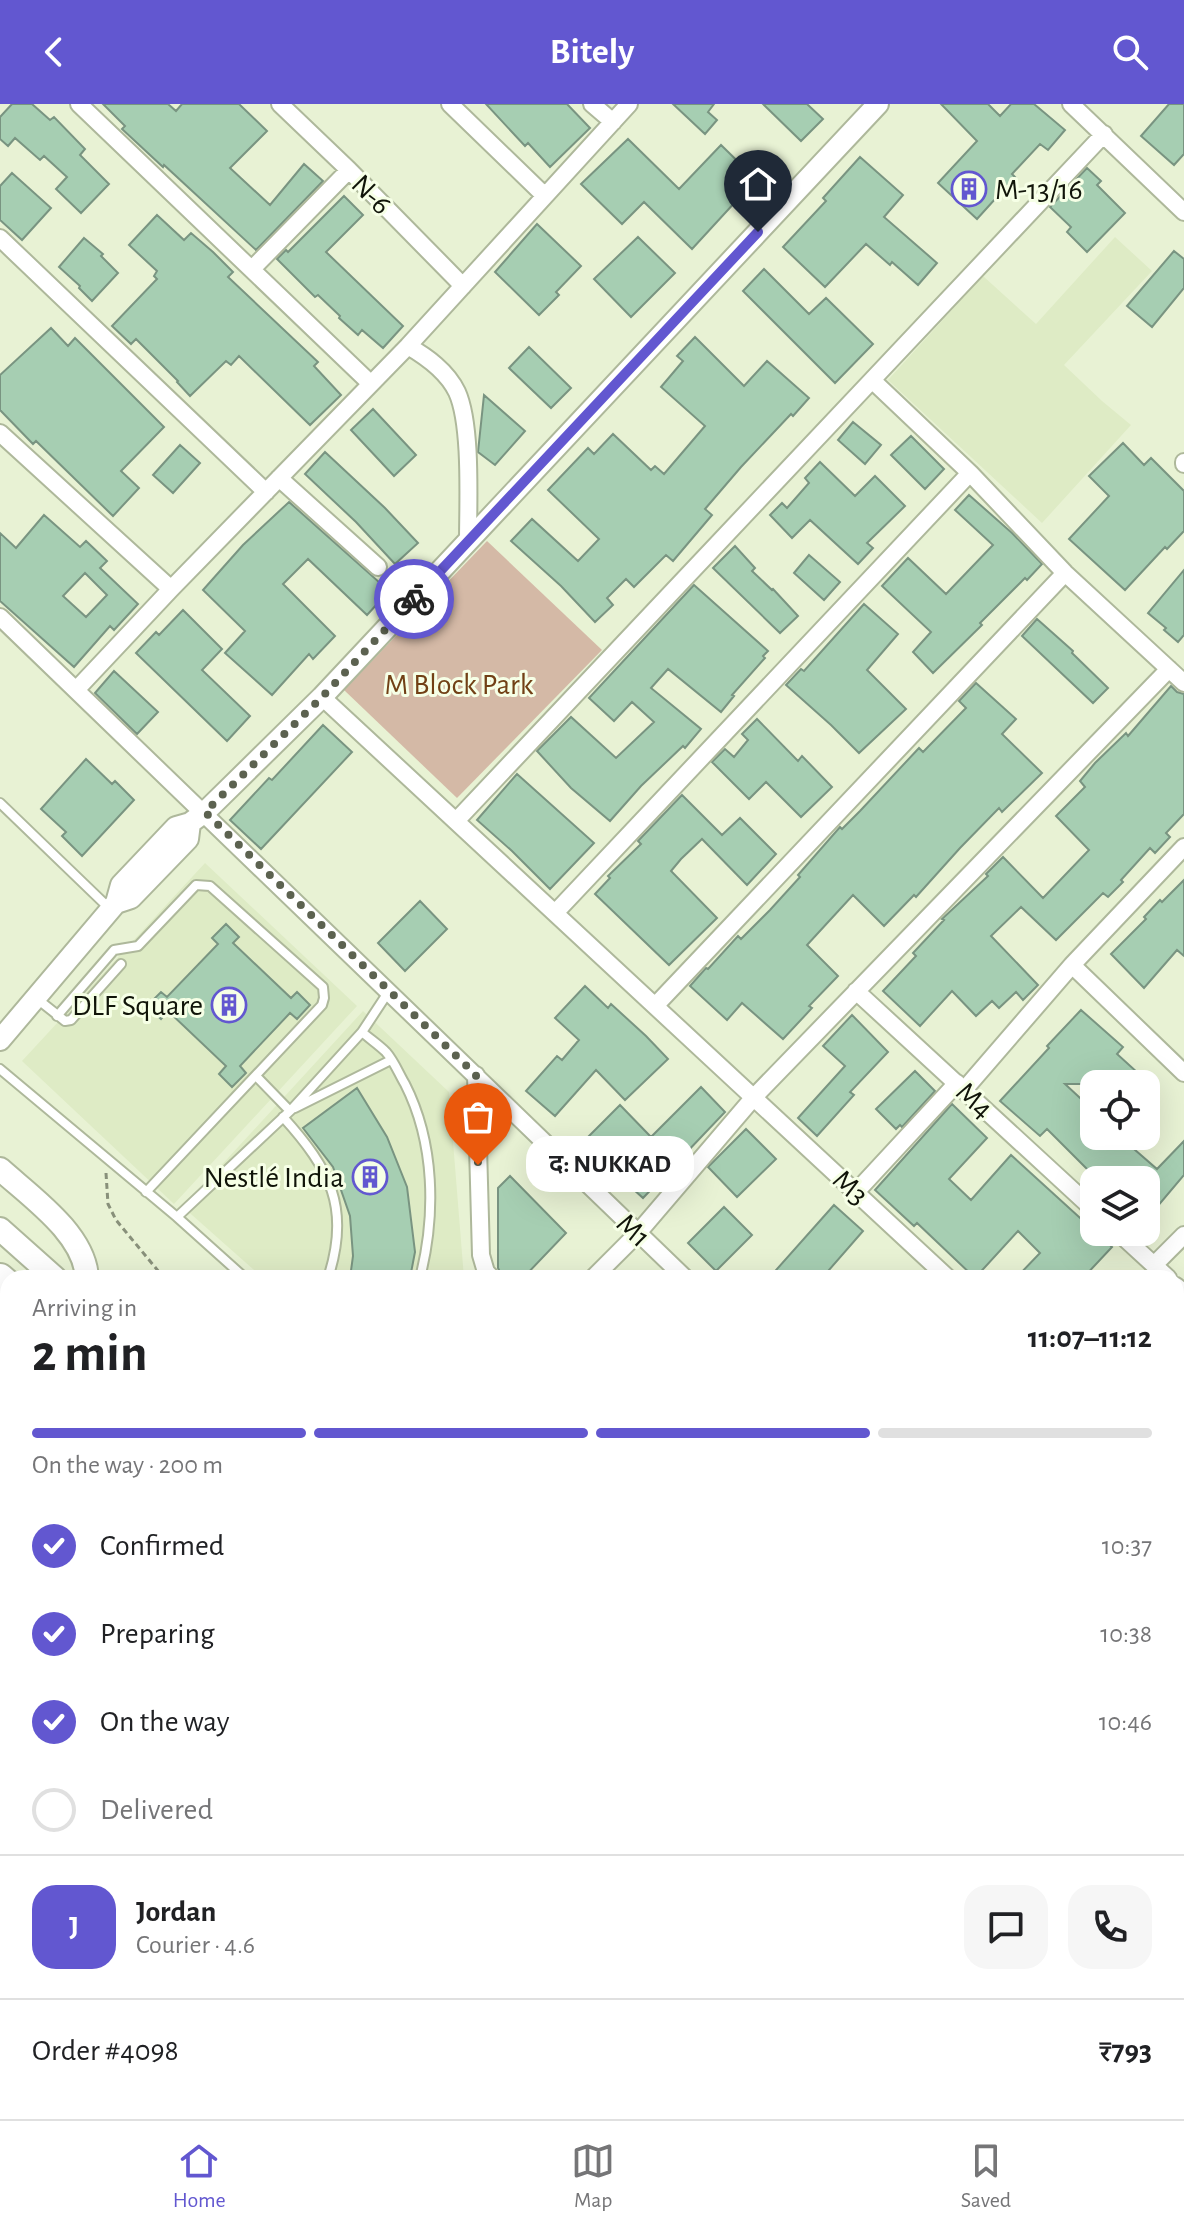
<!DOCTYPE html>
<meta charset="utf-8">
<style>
body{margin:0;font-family:"Alegreya Sans","Noto Sans Devanagari",sans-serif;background:#f6f6f6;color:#202124;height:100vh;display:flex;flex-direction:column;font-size:30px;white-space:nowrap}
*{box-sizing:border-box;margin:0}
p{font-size:26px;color:#757577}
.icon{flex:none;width:44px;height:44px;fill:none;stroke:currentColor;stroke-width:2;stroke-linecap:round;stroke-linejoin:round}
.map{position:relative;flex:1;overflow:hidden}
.sheet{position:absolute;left:0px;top:1166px;width:1184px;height:850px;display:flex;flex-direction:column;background:#fff;border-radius:24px 24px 0 0;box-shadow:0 8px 32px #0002}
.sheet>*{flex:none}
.controls{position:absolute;left:1080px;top:966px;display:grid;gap:16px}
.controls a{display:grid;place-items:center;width:80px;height:80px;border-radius:16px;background:#fff;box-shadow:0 8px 32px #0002;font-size:40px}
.pin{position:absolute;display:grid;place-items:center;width:68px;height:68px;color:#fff;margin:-82px -34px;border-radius:50% 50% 50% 0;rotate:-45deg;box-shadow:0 0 8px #0007}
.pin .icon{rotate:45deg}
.courier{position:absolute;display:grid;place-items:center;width:80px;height:80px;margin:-40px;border:6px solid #6257d0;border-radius:50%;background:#fff;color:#222;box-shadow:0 2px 10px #0007}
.bubble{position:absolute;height:56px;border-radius:24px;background:#fff;box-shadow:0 8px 32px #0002;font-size:26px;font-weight:600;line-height:56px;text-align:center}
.summary em{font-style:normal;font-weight:600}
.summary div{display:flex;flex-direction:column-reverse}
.summary{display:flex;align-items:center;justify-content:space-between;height:136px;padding:0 32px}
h1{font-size:52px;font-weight:600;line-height:60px}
.bar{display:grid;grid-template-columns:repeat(4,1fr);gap:12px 8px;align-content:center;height:96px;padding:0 32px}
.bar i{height:10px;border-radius:6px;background:#e0e0e0}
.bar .selected{background:#6257d0}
.bar p{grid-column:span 4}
.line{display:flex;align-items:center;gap:20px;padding:0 32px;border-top:2px solid #e0e0e0}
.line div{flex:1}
.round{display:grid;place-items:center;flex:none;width:84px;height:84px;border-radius:24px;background:#f6f6f6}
ol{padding:0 32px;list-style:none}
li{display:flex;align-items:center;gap:24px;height:88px}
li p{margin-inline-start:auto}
li .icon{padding:8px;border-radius:50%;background:#6257d0;color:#fff;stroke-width:4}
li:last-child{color:#757577}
li i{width:44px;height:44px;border:4px solid #e0e0e0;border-radius:50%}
header{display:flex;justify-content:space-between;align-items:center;height:104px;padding:0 32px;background:#6257d0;color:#fff;font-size:36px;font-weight:600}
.tab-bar{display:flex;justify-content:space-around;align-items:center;height:112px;border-top:2px solid #e0e0e0;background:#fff;font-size:22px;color:#757577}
.tab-bar a{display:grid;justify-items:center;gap:4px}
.tab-bar .selected{color:#6257d0}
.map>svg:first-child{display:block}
.built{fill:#deebc5}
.green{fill:#d4b9a6}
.building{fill:#a6ceb2;stroke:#799481;stroke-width:2;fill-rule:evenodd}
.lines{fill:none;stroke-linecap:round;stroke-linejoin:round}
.service-casing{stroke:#aeb89b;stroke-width:12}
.minor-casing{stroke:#aeb89b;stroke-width:20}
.tertiary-casing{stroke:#aeb89b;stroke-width:24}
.secondary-casing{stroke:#aeb89b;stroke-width:26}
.motorway-casing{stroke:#aeb89b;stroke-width:32}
.path{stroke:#88907a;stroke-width:3;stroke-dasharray:6 4;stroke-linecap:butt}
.service{stroke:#fff;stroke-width:8}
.minor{stroke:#fff;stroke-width:16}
.tertiary{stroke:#fff;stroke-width:20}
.secondary{stroke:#fff;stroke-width:22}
.motorway{stroke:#fff;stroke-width:28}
.done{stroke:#5c6250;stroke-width:8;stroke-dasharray:0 14.4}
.route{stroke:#6257d0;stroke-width:10}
.labels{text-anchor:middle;stroke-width:6;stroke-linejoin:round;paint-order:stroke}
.poi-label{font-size:30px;fill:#101409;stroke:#f6ffe6;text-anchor:end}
.street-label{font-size:30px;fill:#101409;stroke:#f6ffe6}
.park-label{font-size:30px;fill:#714015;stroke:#f6ffe6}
</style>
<header><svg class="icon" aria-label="back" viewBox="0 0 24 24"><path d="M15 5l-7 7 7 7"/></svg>Bitely<svg class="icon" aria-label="search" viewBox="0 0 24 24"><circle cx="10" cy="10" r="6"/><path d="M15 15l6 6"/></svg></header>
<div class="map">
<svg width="1184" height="2015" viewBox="0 0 1184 2015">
<rect width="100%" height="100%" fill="#e8f2d4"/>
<!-- built -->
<path class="built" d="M1115,133L1152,167L1064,261L1102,297L1131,321L1042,419L888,276L983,172L1036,220Z
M205,759L357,902L174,1100L22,957Z
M363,907L449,988L464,1174H263L183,1103Z"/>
<!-- green -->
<path class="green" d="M487,437L602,546L457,694L344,586Z"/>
<!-- building -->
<path class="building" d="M12,0H32L50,16L54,13L85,45L80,51L109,80L81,109L56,85L67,73L44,52L40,56L15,34L8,42L0,35V13Z
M103,0H168L176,7L182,0H239L267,27L230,64L270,101L304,60L323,77L256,146L164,61L163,63L122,25L125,22Z
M486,0H567L590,24L550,63L528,39L525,42Z
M673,0H714L708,8L717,16L705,30Z
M763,0H807L823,15L801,37Z
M941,0H988L1000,12L1011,0H1034L1065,26L1048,46L1040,40L1012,70L1015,73L977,115L938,79L977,37Z
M1169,0H1184V50L1174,61L1141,32Z
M628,35L679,85L721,41L762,81L742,101L737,96L692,145L644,98L622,120L581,80Z
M860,53L903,91L884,113L937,159L918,181L892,158L890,161L866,140L825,183L783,143L826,97L823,94Z
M1087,64L1101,77L1097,81L1125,109L1087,148L1067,128L1071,123L1050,103Z
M12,69L51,104L22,136L0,116V82Z
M344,92L363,111L326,148L403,222L383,244L362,226L358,231L339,214L340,212L318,191L315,193L277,155L286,146L288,148Z
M157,111L184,136L191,129L213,148L233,168L228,173L318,258L314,262L341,291L310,321L239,252L231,261L226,257L190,292L177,278L178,277L136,235L131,240L112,222L157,175L154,172L157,167L129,141Z
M537,120L581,162L556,188L559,191L539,211L495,168Z
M638,133L675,169L631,213L594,175Z
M84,134L103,150L101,152L118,169L92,197L79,184L80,182L59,163Z
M1174,147L1184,155V184L1152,223L1127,202Z
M764,165L809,210L826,194L873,240L835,279L743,187Z
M51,224L68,242L75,234L164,323L121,367L139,384L113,412L36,337L33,340L0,306V271Z
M695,233L744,282L767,257L809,294L793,312L791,310L741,363L705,405L712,411L673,457L666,451L634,483L626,475L607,494L613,501L595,518L561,482L511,437L532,415L578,457L599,435L548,386L588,344L594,350L613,330L651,366L655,362L664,370L705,322L661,283L683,257L677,252Z
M529,243L571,284L551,304L509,264Z
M484,291L525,327L495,361L478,348Z
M373,305L416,351L394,372L351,326Z
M853,318L881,341L865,360L838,336Z
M911,332L944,365L925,385L891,351Z
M1123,339L1144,361L1151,354L1184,387V427L1167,445L1165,443L1125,486L1069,435L1109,392L1089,372Z
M180,341L200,359L173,389L153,371Z
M325,348L385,404L418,439L395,460L356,418L305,370Z
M820,358L855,392L875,372L905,402L867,439L873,444L858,460L810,416L792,434L770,411L782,399L787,404L809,379L805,374Z
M969,391L1012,429L1042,460L1027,476L1025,474L980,519L982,521L933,569L913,548L931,528L882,482L908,454L946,490L993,441L955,406Z
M289,398L389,487L367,511L308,455L283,480L335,532L313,555L309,550L272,591L225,549L245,527L203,486L243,441Z
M44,411L80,443L86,437L107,457L100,464L138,500L114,526L110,522L74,563L0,497V429L16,444ZM85,469L107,491L86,513L63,492Z
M735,442L755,464L752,467L772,486L773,485L798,512L780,529L713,464Z
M809,451L840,478L824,496L794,469Z
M1184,466V531L1178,538L1164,526L1166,524L1148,509Z
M694,481L768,547L763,552L765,554L732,591L734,592L721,608L668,565L651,584L701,625L685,644L683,642L641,682L610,717L571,684L537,647L571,613L616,654L654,618L632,598L614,617L589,594Z
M864,500L898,530L867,566L906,605L859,649L831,621L786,581L801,565L804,567Z
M183,506L222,545L202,566L250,612L227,637L136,549L156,528L159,531Z
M1037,515L1073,547L1072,549L1108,584L1093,599L1022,532Z
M114,567L158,608L137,630L95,589Z
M976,579L1016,615L1002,630L1042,669L1002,708L999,704L960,744L916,793L914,791L884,822L853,791L807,841L838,872L809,902L812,904L783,935L742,899L727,916L690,882L706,864L708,865L738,832L741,835L770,806L800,773L798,771L840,723L842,725L860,707L919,644L923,648L966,604L959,597Z
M1171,582L1177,588L1184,590V710L1166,729L1170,733L1155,749L1150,744L1121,776L1123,778L1108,793L1103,789L1056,836L1021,803L991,832L1038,881L1023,896L1016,888L999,904L992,897L976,912L952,887L920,922L883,887L916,852L913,849L944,816L942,815L988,772L986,770L1003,753L1043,794L1089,746L1056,712L1085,683L1080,677L1095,659L1126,629L1128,632Z
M757,615L798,657L802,652L832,683L801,713L766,678L749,695L712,658L725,645L734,653L748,636L742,630Z
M323,621L352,648L261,745L230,716L269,674L272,676Z
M86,655L112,680L115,677L134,696L82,752L62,732L66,728L41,705Z
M517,670L594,739L550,785L512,747L477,716Z
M682,691L722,731L740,714L776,750L747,781L702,735L681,755L671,767L717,814L669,861L595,790L610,774L608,772L641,740L638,737Z
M1184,776V852L1177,846L1144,884L1111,850L1146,815L1144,813L1160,796L1162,798Z
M420,797L447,825L405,867L378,839Z
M226,820L239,833L233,839L291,894L297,888L310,901L297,915L290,909L240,962L246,969L232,983L219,970L226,962L168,907L161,915L147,902L161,888L167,893L218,840L212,834Z
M585,882L608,904L611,900L646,932L668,955L625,996L596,966L555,1012L526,987L557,952L562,956L579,936L555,914Z
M1081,906L1123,943L1117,950L1150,980H1065L1094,1007V1032H1119L1157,1065L1184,1037V1071L1146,1116V1076H1098L1047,1025L1040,1032L1000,997L1049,944L1047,942Z
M852,911L888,948L850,988L854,991L817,1032L798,1014L845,962L823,942Z
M915,967L935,987L902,1023L900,1021L896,1025L876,1005Z
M701,983L725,1008L643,1094L609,1063L608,1064L582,1039L620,1001L651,1033Z
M357,984L387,1033L407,1083L415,1148L410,1174H350L353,1152L350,1112L333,1063L303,1024Z
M952,1000L987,1034L949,1075L971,1096L1011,1051L1112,1143L1083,1174H1016L1040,1149L1018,1127L975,1174L917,1119L914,1122L875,1086Z
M746,1025L776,1055L737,1093L708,1063Z
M510,1072L566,1129L523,1174H503L498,1164V1084Z
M834,1101L863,1127L822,1174H769Z
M724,1103L752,1131L716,1167L688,1139Z"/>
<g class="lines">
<!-- service casing -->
<g class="service-casing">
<path id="service" d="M0,699L109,804
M36,894L65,917L71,916L121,860
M57,912L114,846L138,842L196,781L210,782L323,883L324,894L322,901L146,1088
M362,928L389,887
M0,965L177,1113L245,1174
M256,972L290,1007
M295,1004L391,956
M283,1013C330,1065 351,1104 328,1174
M177,1113L291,1006L362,928C370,935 379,941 386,948C394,957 399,970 405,980C435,1039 436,1111 420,1174
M0,1533L8,1524
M0,1624L8,1615
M0,1761L8,1752
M0,1781L8,1772
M0,1848L8,1854
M0,1903L2,1908L0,1914
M0,1984L8,1976
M53,2008L61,2015
M442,2015L448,2008
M479,2015L485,2008"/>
</g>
<!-- minor casing -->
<g class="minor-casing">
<path id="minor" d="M79,0L370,279
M280,0L349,66L463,182
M450,0L545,92
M592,0L613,18
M1071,0L1184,108
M1104,30L872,276L970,369L1065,469L1184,579
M0,134L266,388
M252,165L349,66
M408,242C427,253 447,267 457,288C472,321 468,399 468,437
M0,329L171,485
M1184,358V360
M279,374L378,463
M0,513L685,1174
M76,586L171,485L408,242L629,0
M322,593L948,1174
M456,717L872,276
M555,809L970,369
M1072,861L1184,969
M856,887L1094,1106
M655,902L1065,469
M476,971L481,1151L486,1168L492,1174
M964,986L1072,861L1184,743
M856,1088L957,979
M1118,1128L1168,1174
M1154,1161L1184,1131
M593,1174L637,1130L754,993L1169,565
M1176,1182L1184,1189
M1176,1387L1184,1394
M0,1468L8,1476
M1176,1626L1184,1634
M1176,1798L1184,1805
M1176,1991L1184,1998
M617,2008L625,2015"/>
</g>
<!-- tertiary casing -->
<g class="tertiary-casing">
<path id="tertiary" d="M116,799L131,794L188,735L190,719
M0,936L116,799L121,781L176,723L190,719L205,708L322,593L878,0"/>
</g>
<!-- secondary casing -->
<g class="secondary-casing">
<path id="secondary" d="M0,1065C31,1093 85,1130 87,1174
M0,1125L55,1174
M0,1302L8,1309
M0,1327L8,1323
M806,2008L814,2015
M996,2008L1004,2015"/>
</g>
<!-- motorway casing -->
<g class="motorway-casing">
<path id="motorway" d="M0,1174L8,1181
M0,1250L8,1257
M868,2008L876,2015
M946,2008L954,2015"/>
</g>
<!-- path -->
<path class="path" d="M106,1069L108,1100L116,1116L164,1174"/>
<!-- service -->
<use href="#service" class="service"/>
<!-- minor -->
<use href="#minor" class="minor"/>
<!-- tertiary -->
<use href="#tertiary" class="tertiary"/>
<!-- secondary -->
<use href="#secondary" class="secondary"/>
<!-- motorway -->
<use href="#motorway" class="motorway"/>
</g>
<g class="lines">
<!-- done -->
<path class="done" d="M414,495L322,593L205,708L476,971L478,1061"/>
<!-- route -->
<path class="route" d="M414,495L758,128"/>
</g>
<!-- icons -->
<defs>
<g id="building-ring" transform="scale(1.8)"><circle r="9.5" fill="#f6ffe6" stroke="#6257d0" stroke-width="1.5"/><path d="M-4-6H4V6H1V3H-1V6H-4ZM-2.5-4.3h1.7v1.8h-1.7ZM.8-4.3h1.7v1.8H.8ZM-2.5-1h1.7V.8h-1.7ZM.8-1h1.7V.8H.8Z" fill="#6257d0"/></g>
</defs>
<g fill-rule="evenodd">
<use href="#building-ring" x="969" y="85"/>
<use href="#building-ring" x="229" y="901"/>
<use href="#building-ring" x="370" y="1073"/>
</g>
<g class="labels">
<!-- poi labels -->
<g class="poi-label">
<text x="995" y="95" text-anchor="start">M-13/16</text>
<text x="203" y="911">DLF Square</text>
<text x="344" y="1083">Nestlé India</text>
</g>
<!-- street labels -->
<g class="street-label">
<text transform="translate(372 90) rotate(45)" y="10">N-6</text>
<text transform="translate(975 996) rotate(43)" y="10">M4</text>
<text transform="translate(851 1083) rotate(43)" y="10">M3</text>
<text transform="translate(634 1126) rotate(44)" y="10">M1</text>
</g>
<!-- park labels -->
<g class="park-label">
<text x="459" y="590">M Block Park</text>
</g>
</g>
</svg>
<div class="controls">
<a><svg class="icon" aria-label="locate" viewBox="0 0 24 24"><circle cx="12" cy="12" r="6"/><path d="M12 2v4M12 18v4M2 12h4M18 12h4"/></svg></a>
<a><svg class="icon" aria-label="layers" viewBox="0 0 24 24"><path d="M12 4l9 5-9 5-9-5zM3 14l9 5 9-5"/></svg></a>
</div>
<div class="pin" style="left:478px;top:1061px;background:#ea580c"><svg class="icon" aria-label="bag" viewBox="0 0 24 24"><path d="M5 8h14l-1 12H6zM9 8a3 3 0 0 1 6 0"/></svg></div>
<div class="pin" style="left:758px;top:128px;background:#1f2937"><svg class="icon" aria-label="home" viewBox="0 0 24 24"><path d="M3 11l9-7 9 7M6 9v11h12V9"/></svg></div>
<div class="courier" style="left:414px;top:495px"><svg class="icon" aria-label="bike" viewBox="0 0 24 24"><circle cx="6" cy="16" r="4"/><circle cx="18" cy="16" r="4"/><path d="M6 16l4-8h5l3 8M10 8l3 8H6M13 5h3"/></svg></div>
<div class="bubble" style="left:526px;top:1032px;width:168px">द: NUKKAD</div>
<section class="sheet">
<div class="summary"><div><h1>2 min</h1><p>Arriving in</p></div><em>11:07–11:12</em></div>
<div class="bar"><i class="selected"></i><i class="selected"></i><i class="selected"></i><i></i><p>On the way · 200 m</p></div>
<ol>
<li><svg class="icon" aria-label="check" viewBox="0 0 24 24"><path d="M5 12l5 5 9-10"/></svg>Confirmed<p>10:37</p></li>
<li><svg class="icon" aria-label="check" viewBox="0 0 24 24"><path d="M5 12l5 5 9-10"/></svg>Preparing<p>10:38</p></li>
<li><svg class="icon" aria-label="check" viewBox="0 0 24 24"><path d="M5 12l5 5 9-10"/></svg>On the way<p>10:46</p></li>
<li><i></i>Delivered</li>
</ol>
<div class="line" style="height:144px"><b class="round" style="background:#6257d0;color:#fff">J</b><div><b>Jordan</b><p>Courier · 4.6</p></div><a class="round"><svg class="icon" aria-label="chat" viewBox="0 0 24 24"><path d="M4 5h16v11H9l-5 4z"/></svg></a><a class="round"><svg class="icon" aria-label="phone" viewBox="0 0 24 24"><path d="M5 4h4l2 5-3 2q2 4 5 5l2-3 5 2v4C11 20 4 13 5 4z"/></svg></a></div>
<div class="line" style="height:104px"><div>Order #4098</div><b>₹793</b></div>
</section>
</div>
<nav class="tab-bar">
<a class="selected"><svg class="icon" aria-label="home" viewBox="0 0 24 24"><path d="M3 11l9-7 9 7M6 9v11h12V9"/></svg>Home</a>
<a><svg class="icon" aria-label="map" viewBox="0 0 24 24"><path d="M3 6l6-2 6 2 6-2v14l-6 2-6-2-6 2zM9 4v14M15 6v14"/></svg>Map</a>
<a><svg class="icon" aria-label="saved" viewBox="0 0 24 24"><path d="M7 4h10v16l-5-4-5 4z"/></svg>Saved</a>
</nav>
